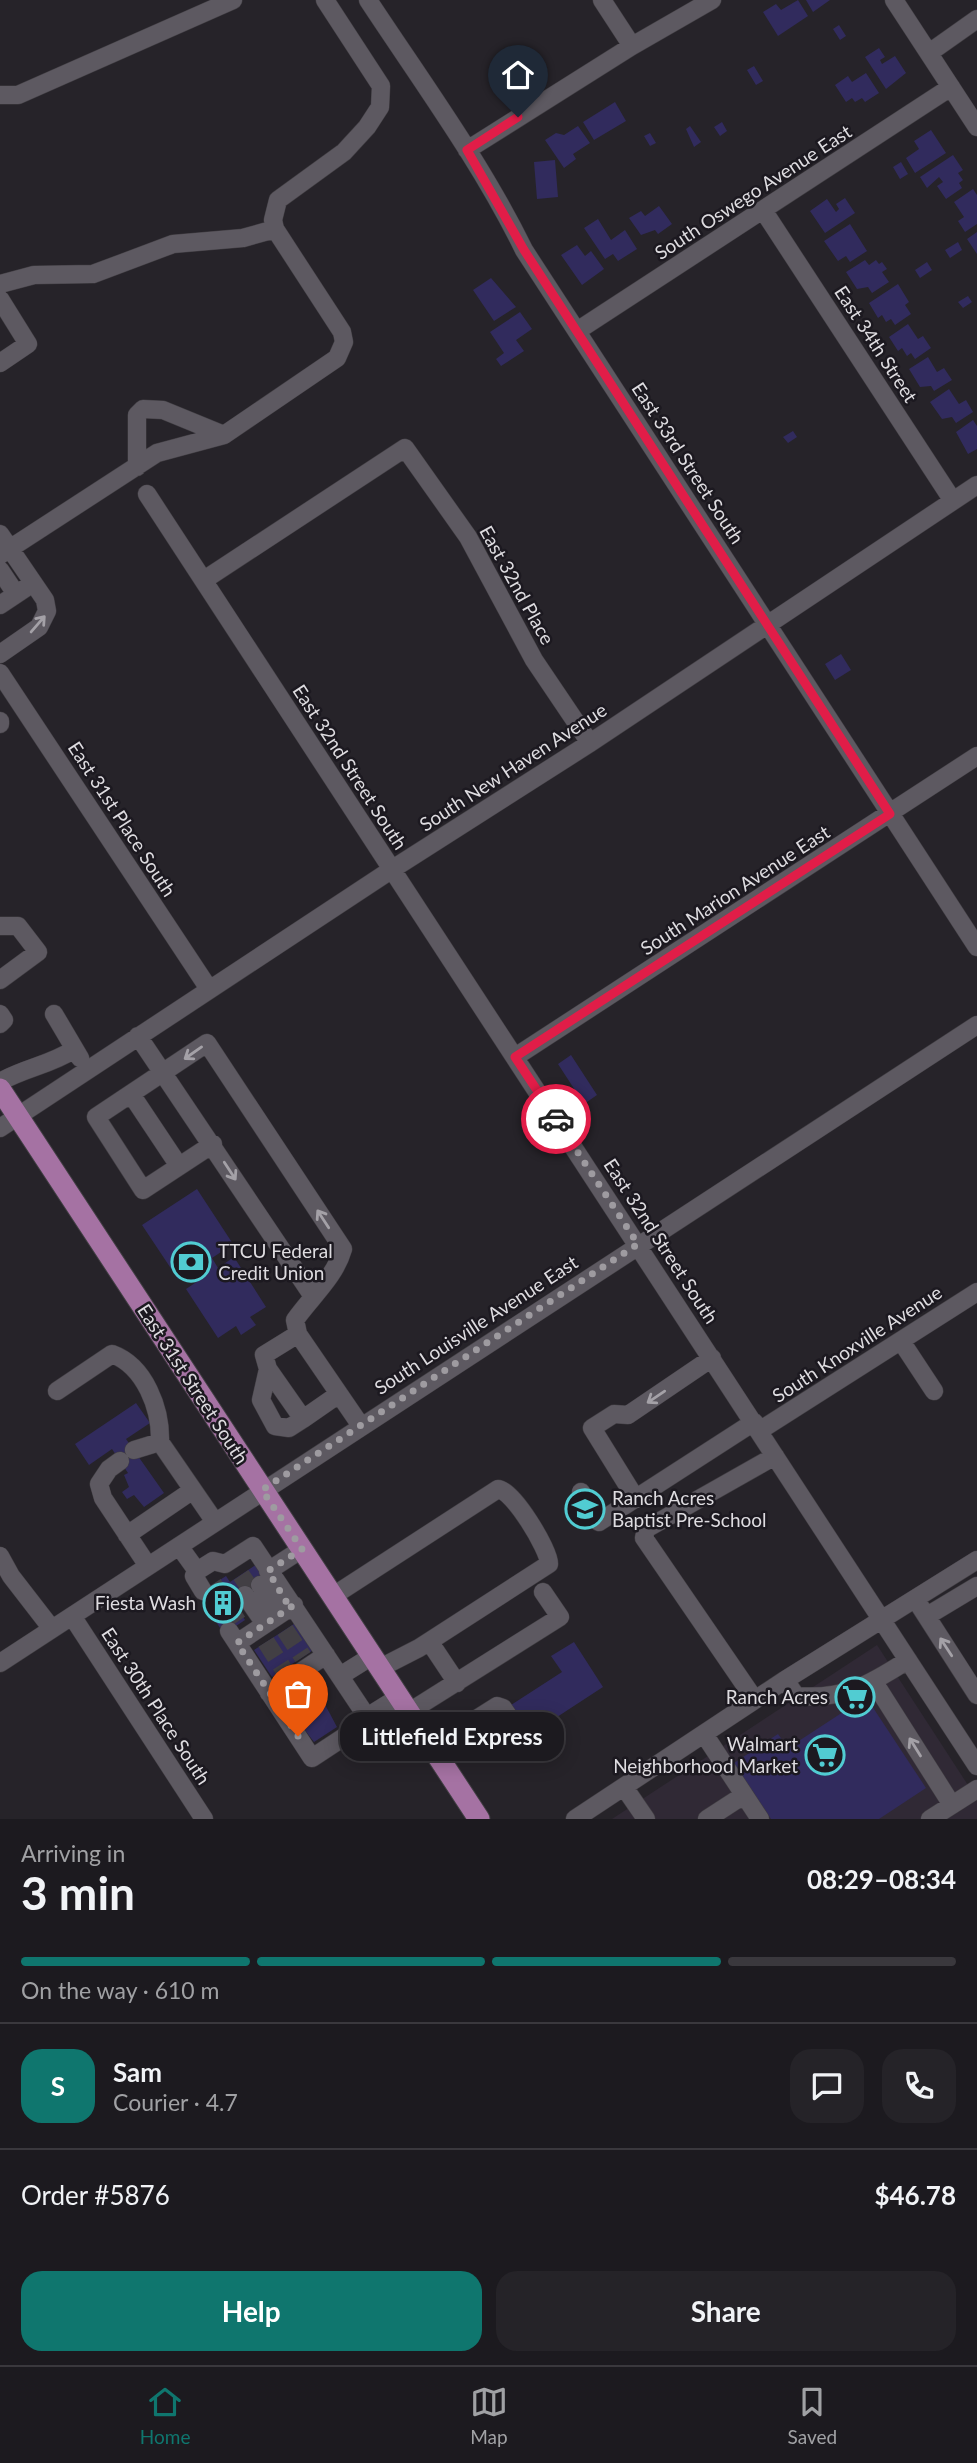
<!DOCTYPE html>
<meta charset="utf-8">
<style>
body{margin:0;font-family:Lato,sans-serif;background:#252328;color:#f1f3f6;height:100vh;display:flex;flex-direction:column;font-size:26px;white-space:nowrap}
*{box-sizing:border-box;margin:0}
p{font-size:23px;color:#a0a1a4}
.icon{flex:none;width:38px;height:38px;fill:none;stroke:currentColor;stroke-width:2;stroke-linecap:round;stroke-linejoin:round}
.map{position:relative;height:1819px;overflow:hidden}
.drawer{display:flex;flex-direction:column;background:#1c1a1f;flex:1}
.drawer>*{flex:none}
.pin{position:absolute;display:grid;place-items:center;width:60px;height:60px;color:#fff;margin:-72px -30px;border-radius:50% 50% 50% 0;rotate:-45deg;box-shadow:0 0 7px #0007}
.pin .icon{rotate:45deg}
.courier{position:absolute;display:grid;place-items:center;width:70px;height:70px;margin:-35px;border:5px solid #e11d48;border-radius:50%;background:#fff;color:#222;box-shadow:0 2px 9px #0007}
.bubble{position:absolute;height:49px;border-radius:21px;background:#1c1a1f;box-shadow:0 4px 18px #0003,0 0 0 2px #3a383d;font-size:23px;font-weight:700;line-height:49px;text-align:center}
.summary em{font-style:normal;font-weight:700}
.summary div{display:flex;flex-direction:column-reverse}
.summary{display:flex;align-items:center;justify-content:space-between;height:119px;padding:0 21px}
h1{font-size:46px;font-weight:700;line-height:52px}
.bar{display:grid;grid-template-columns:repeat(4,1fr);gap:10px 7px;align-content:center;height:84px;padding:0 21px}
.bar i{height:9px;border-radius:5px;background:#3a383d}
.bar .current{background:#0f766e}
.bar p{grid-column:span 4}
.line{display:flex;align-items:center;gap:18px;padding:0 21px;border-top:2px solid #3a383d}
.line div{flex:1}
.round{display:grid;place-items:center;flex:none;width:74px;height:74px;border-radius:21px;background:#252328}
.button{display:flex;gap:14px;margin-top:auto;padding:14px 21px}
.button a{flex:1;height:80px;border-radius:21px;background:#0f766e;color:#fff;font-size:28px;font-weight:700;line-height:80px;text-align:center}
.button a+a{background:#252328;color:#f1f3f6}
.tabs{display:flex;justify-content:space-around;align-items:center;height:98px;border-top:2px solid #3a383d;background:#1c1a1f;font-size:19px;color:#a0a1a4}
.tabs a{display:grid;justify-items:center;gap:4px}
.tabs .current{color:#0f766e}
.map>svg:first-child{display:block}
.built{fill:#302935}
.building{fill:#312b5d}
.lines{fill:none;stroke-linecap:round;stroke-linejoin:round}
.minor-tunnel{stroke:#423f44;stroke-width:18;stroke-dasharray:18 9;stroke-linecap:butt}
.minor-casing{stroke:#413e43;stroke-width:19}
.major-casing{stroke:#413e43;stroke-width:23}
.minor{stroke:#5d5961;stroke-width:18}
.major{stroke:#a572a3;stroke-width:21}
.oneway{stroke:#a4a1a7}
.done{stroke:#9e9ba0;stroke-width:7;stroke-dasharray:0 12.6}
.route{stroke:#e11d48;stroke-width:9}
.labels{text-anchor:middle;stroke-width:5;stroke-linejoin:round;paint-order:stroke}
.street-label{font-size:19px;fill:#dedce0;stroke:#1c1920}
.poi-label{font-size:19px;fill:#dedce0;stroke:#1c1920;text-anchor:end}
</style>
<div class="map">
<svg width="977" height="1819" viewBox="0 0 977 1819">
<rect width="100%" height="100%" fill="#262329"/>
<!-- built -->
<path class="built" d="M877,1645L977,1799V1819H612Z"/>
<!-- building -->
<path class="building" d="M798,0L808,16L778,36L763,12L776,4L781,10Z
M806,0H830L813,12Z
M839,25L846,36L840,40L833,29Z
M879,48L885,57L880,60L882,64L895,56L906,73L886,89L865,57Z
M754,66L763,81L756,85L747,70Z
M866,73L879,93L865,102L862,98L855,102L852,98L846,102L835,85L848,76L852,82Z
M615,102L626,121L594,140L583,122Z
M722,122L727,131L720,136L714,127Z
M578,126L590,143L573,154L576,159L564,168L545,140L556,133L564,135Z
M690,126L701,142L694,147L686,129Z
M931,130L946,153L915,173L906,158L919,149L914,141Z
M650,133L656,143L650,146L644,136Z
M953,155L963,170L958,173L963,180L959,183L962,188L946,199L937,186L943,182L939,177L927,188L920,177Z
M555,160L558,197L537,199L534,162Z
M901,162L908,174L900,179L893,167Z
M973,189L977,195V224L965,232L958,221L964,217L954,202Z
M845,198L855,213L825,233L810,211L827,199L836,212L839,209L836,204Z
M659,206L672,224L658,234L655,230L641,235L629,218L641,211L645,216Z
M598,219L611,240L625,230L637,249L618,261L613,254L605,259L584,228Z
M850,224L867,251L850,262L846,256L838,261L824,241Z
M977,232V254L967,239Z
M958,242L962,250L950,258L945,250Z
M577,245L585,256L591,251L604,269L582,285L561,255Z
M865,260L869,265L876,260L879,264L882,262L887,269L882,272L889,282L872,293L868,287L857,289L846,272Z
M927,262L932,270L920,278L915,270Z
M491,278L516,307L494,321L473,290Z
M898,284L909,302L905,305L911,314L895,325L891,319L886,322L882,315L878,318L869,303Z
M968,296L972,302L963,308L958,302Z
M520,312L532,329L516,340L524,351L501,366L496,359L504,353L490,332Z
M908,324L918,339L923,336L931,348L915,359L911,353L907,356L902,348L898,351L889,337Z
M928,357L937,372L944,368L952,380L934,391L931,386L920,387L909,369Z
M949,389L959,404L966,400L973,412L956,423L952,417L942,419L930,402Z
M973,420L977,426V449L968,454L956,432Z
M793,431L797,437L788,443L783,437Z
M841,654L851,670L835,680L825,664Z
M571,1055L597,1095L584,1104L558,1064Z
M197,1189L233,1244L212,1258L218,1268L234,1257L266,1307L250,1317L256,1325L241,1335L236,1326L218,1338L186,1289L204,1277L196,1266L178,1279L142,1225Z
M136,1403L150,1423L126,1439L164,1493L144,1507L134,1495L127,1499L122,1492L129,1487L124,1475L128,1473L112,1449L89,1465L75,1444Z
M257,1564L268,1580L241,1598L246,1607L240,1612L245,1620L224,1634L198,1594L226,1576L230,1582Z
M300,1620L318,1647L272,1677L254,1650Z
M574,1642L603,1687L531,1734L511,1705L562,1672L551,1656Z
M313,1691L321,1697L337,1727L314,1742L288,1708Z
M866,1697L926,1788L879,1819H771L734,1763L778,1734L788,1748Z"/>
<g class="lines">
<!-- minor-tunnel -->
<path class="minor-tunnel" d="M241,1575L252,1591
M213,1584L239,1624
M285,1630L303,1657
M266,1642L284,1670"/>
<!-- minor casing -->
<g class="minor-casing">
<path id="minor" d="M368,0C422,82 481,162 524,250L977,947
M602,0L632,46
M894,0L977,127
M929,53L977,19
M0,95H18L233,0
M467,150L632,46L712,0
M763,210L953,501
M0,284L34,275L93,274L173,244L243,238L275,229
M0,299L28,344L0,363
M577,331L951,87
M137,467V415L143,409L163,410L224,435
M147,494L977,1766
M0,534L45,600L47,611L39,627L0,654
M0,555L157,453L224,435L337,358L344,342L342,332L275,229L273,220L278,200L344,152L367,127L380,107L381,86L325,0
M0,570L16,594
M204,580L405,448L468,537L534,660L590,743
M0,605L33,583
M0,673L209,989
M0,721V724
M0,926H18L38,952L0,980
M0,1014L4,1020L0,1024
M54,1014L80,1058
M138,1036L312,1295
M515,1057L977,756
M0,1082C24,1068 50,1065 73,1050
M131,1094L179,1166
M0,1128L391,870L590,743L977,485
M213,1144L143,1190L96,1117L207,1043L343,1249C335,1277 312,1296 295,1320L298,1334L361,1426
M298,1334L264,1355L268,1369L303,1419L339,1394
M901,1341L934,1391
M268,1369L261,1400L275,1426L289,1428L303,1419
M57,1391L112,1354C145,1366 161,1409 160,1442L134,1450
M759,1431L977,1292
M160,1442L215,1522
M120,1461L109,1469L99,1484L103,1498L148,1566
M581,1492L599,1522L754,1422
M636,1499L592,1428L614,1414L628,1415L712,1358
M127,1535L193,1490
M179,1546L197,1571L213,1561L225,1564L253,1546L367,1717L399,1697
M0,1556L11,1576L52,1629
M197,1571L194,1576L203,1591
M268,1571L302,1549
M260,1585L279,1615
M245,1595L265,1624
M333,1596L498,1489C512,1489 549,1549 549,1564L419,1648L380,1668
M916,1600L977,1695
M72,1616L204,1819
M927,1616L977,1586
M229,1631L312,1758L353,1731L367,1717
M237,1643L294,1605
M433,1647L457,1683
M0,1663L977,1025
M340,1676L372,1656
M785,1680L796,1696C844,1700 869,1685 908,1660
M874,1682L952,1805
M269,1693L326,1655
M755,1700L644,1538L646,1529L775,1456
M409,1712L560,1617L543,1592
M478,1718L497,1706L503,1708L520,1733L518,1740L500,1753
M704,1734L760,1819
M624,1787L646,1819
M575,1819L785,1680L977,1560
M707,1819L744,1795
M930,1819L977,1789"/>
</g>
<!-- major casing -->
<g class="major-casing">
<path id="major" d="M0,1089L479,1819"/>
</g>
<!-- minor -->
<use href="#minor" class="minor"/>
<!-- major -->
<use href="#major" class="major"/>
</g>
<!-- one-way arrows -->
<defs><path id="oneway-shaft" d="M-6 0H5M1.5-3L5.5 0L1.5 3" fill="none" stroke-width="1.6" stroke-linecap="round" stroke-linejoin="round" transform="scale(1.75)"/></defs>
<g class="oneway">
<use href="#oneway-shaft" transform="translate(38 624) rotate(-49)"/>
<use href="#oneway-shaft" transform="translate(193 1053) rotate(145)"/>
<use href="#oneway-shaft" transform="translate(230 1171) rotate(57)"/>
<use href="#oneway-shaft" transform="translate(323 1219) rotate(-123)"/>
<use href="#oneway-shaft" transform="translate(656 1397) rotate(146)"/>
<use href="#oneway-shaft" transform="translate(946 1647) rotate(-123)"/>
<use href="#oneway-shaft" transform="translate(915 1747) rotate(-122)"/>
</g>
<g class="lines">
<!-- done -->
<path class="done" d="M298,1736L237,1643L294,1605L287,1603L268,1571L302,1549L262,1490L638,1244L556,1119"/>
<!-- route -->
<path class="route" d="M518,117L467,150L524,250L890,814L515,1057L556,1119"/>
</g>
<!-- icons -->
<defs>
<g id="bank-ring" transform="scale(2.0125)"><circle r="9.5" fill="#1c1920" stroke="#51ccd2" stroke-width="1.5"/><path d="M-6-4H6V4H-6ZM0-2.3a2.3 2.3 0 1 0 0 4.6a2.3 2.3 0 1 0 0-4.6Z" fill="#51ccd2"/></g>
<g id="school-ring" transform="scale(2.0125)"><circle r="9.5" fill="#1c1920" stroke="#51ccd2" stroke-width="1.5"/><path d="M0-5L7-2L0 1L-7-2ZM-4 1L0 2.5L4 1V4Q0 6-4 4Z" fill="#51ccd2"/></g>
<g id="building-ring" transform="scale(2.0125)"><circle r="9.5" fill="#1c1920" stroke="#51ccd2" stroke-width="1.5"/><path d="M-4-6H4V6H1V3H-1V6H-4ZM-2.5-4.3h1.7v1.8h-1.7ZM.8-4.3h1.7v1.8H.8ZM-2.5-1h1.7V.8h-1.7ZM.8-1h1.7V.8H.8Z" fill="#51ccd2"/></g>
<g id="supermarket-ring" transform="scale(2.0125)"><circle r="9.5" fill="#1c1920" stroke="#51ccd2" stroke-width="1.5"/><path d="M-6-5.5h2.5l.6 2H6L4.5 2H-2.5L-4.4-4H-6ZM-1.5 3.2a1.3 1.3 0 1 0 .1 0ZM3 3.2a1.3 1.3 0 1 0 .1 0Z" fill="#51ccd2"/></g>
</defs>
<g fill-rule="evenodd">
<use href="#bank-ring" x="191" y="1262"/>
<use href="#school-ring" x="585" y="1509"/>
<use href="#building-ring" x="223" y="1603"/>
<use href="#supermarket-ring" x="855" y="1697"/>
<use href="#supermarket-ring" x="825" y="1755"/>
</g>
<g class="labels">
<!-- street labels -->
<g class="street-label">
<text transform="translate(753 192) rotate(-33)" y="7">South Oswego Avenue East</text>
<text transform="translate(876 344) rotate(57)" y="7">East 34th Street</text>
<text transform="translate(688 463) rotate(57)" y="7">East 33rd Street South</text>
<text transform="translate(517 585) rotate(61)" y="7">East 32nd Place</text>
<text transform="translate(350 767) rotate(57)" y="7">East 32nd Street South</text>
<text transform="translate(513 767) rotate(-33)" y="7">South New Haven Avenue</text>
<text transform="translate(122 819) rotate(57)" y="7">East 31st Place South</text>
<text transform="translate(735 890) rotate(-33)" y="7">South Marion Avenue East</text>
<text transform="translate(661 1241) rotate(57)" y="7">East 32nd Street South</text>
<text transform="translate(476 1325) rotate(-33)" y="7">South Louisville Avenue East</text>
<text transform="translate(857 1344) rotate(-33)" y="7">South Knoxville Avenue</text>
<text transform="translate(193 1384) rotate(57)" y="7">East 31st Street South</text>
<text transform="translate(156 1706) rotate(57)" y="7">East 30th Place South</text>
</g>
<!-- poi labels -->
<g class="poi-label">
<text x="218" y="1258" text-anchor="start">TTCU Federal<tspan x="218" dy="22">Credit Union</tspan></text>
<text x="612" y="1505" text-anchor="start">Ranch Acres<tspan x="612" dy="22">Baptist Pre-School</tspan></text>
<text x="196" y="1610">Fiesta Wash</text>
<text x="828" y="1704">Ranch Acres</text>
<text x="798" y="1751">Walmart<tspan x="798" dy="22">Neighborhood Market</tspan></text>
</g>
</g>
</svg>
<div class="pin" style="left:298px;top:1736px;background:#ea580c"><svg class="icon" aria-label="bag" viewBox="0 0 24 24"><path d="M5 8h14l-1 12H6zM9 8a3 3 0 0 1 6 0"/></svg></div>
<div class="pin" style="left:518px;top:117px;background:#1f2937"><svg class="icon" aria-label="home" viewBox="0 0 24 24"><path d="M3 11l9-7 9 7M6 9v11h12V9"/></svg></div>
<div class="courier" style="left:556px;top:1119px"><svg class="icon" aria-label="car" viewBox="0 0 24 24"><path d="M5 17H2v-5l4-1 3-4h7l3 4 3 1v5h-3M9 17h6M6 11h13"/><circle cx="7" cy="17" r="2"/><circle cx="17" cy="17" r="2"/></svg></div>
<div class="bubble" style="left:340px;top:1712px;width:224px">Littlefield Express</div>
</div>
<section class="drawer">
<div class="summary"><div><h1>3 min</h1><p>Arriving in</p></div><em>08:29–08:34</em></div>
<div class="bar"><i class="current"></i><i class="current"></i><i class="current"></i><i></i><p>On the way · 610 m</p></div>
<div class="line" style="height:126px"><b class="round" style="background:#0f766e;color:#fff">S</b><div><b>Sam</b><p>Courier · 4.7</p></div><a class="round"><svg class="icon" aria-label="chat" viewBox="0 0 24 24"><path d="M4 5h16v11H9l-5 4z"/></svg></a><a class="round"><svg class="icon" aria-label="phone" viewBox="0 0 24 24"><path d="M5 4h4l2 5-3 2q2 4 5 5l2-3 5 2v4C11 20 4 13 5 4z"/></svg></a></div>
<div class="line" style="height:91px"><div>Order #5876</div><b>$46.78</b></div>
<div class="button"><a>Help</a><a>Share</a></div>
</section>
<nav class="tabs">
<a class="current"><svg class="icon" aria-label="home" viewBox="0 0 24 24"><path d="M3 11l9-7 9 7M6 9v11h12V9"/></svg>Home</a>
<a><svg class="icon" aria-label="map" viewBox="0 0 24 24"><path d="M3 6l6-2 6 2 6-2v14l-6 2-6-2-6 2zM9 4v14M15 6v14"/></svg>Map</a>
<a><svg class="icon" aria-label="saved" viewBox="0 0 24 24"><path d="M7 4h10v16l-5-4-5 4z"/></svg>Saved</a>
</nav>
